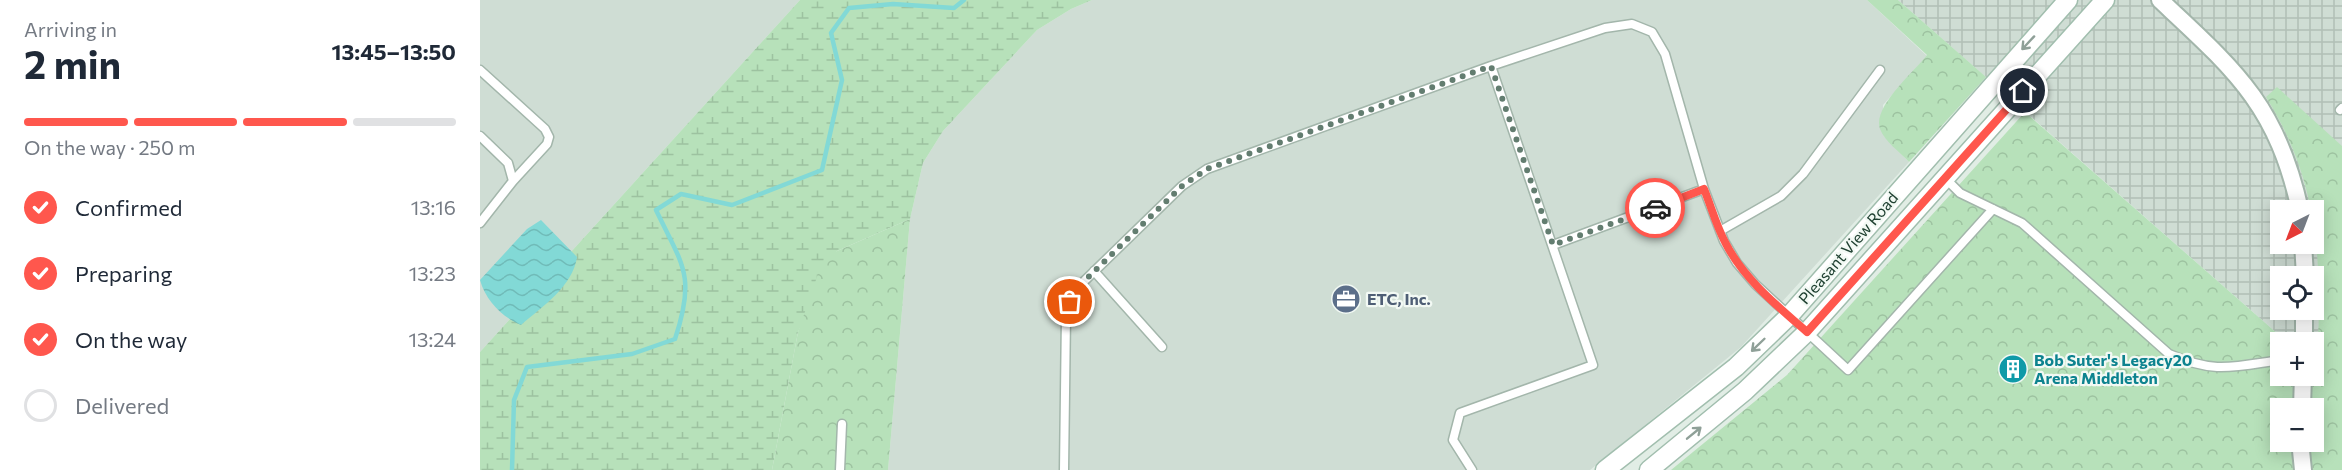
<!DOCTYPE html>
<meta charset="utf-8">
<style>
body{margin:0;font-family:Commissioner,sans-serif;background:#f2f2f3;color:#1f2937;height:100vh;display:flex;flex-direction:column;font-size:22px;white-space:nowrap}
*{box-sizing:border-box;margin:0}
p{font-size:20px;color:#747a83}
.icon{flex:none;width:33px;height:33px;fill:none;stroke:currentColor;stroke-width:2;stroke-linecap:round;stroke-linejoin:round}
.map{position:relative;flex:1;overflow:hidden}
.panel{display:flex;flex-direction:column;background:#fff;width:480px}
.panel>*{flex:none}
.needle{width:39px;rotate:222deg}
.tools{position:absolute;left:1790px;top:200px;display:grid;gap:12px}
.tools a{display:grid;place-items:center;width:54px;height:54px;border-radius:0px;background:#fff;box-shadow:0 3px 15px #0003;font-size:30px}
.pin{position:absolute;display:grid;place-items:center;width:51px;height:51px;color:#fff;margin:-26px;border:3px solid #fff;border-radius:50%;box-shadow:0 2px 6px #0007}
.courier{position:absolute;display:grid;place-items:center;width:60px;height:60px;margin:-30px;border:4px solid #ff574d;border-radius:50%;background:#fff;color:#222;box-shadow:0 2px 8px #0007}
.overview em{font-style:normal;font-weight:700}
.overview div{display:flex;flex-direction:column-reverse}
.overview{display:flex;align-items:center;justify-content:space-between;height:102px;padding:0 24px}
h1{font-size:39px;font-weight:700;line-height:45px}
.bar{display:grid;grid-template-columns:repeat(4,1fr);gap:9px 6px;align-content:center;height:72px;padding:0 24px}
.bar i{height:8px;border-radius:4px;background:#e0e1e3}
.bar .current{background:#ff574d}
.bar p{grid-column:span 4}
ol{padding:0 24px;list-style:none}
li{display:flex;align-items:center;gap:18px;height:66px}
li p{margin-inline-start:auto}
li .icon{padding:6px;border-radius:50%;background:#ff574d;color:#fff;stroke-width:4}
li:last-child{color:#747a83}
li i{width:33px;height:33px;border:3px solid #e0e1e3;border-radius:50%}
main{display:flex;flex:1;min-height:0}
.map>svg:first-child{display:block}
.built{fill:#cfddd4}
.industrial{fill:url(#industrial-grid);fill-rule:evenodd}
.wetland{fill:url(#wetland-marsh)}
.park{fill:url(#park-crowns);fill-rule:evenodd}
.water{fill:url(#water-waves)}
.lines{fill:none;stroke-linecap:round;stroke-linejoin:round}
.stream{stroke:#82d9d6;stroke-width:4.5}
.lane-casing{stroke:#a3b6ab;stroke-width:11}
.street-casing{stroke:#a3b6ab;stroke-width:20}
.secondary-casing{stroke:#a1beae;stroke-width:21}
.lane{stroke:#fff;stroke-width:8}
.street{stroke:#fff;stroke-width:16}
.secondary{stroke:#fff;stroke-width:18}
.oneway{stroke:#8fa098}
.done{stroke:#637d70;stroke-width:6;stroke-dasharray:0 10.8}
.route{stroke:#ff574d;stroke-width:8}
.labels{text-anchor:middle;stroke-width:4.5;stroke-linejoin:round;paint-order:stroke}
.street-label{font-size:16px;fill:#1f4031;stroke:#f2f9f4}
.service-label{font-size:16px;font-weight:bold;fill:#4e5e75;stroke:#f2f9f4;text-anchor:start}
.culture-label{font-size:16px;font-weight:bold;fill:#0d838f;stroke:#f2f9f4;text-anchor:start}
</style>
<main>
<section class="panel">
<div class="overview"><div><h1>2 min</h1><p>Arriving in</p></div><em>13:45–13:50</em></div>
<div class="bar"><i class="current"></i><i class="current"></i><i class="current"></i><i></i><p>On the way · 250 m</p></div>
<ol>
<li><svg class="icon" aria-label="check" viewBox="0 0 24 24"><path d="M5 12l5 5 9-10"/></svg>Confirmed<p>13:16</p></li>
<li><svg class="icon" aria-label="check" viewBox="0 0 24 24"><path d="M5 12l5 5 9-10"/></svg>Preparing<p>13:23</p></li>
<li><svg class="icon" aria-label="check" viewBox="0 0 24 24"><path d="M5 12l5 5 9-10"/></svg>On the way<p>13:24</p></li>
<li><i></i>Delivered</li>
</ol>
</section>
<div class="map">
<svg width="1862" height="470" viewBox="0 0 1862 470">
<defs>
<pattern id="industrial-grid" width="8" height="8" patternUnits="userSpaceOnUse" patternTransform="scale(1.5)"><rect width="8" height="8" fill="#cfddd4"/><path d="M0 4h8M4 0v8" fill="none" stroke="#b1bfb6"/></pattern>
<pattern id="wetland-marsh" width="20" height="14" patternUnits="userSpaceOnUse" patternTransform="scale(1.5)"><rect width="20" height="14" fill="#b7e1ba"/><path d="M1 5h8M5 5V1M11 12h8M15 12V8" fill="none" stroke="#9dc2a0"/></pattern>
<pattern id="park-crowns" width="20" height="18" patternUnits="userSpaceOnUse" patternTransform="scale(1.5)"><rect width="20" height="18" fill="#b7e1ba"/><path d="M2 6a3 3 0 1 1 6 0M12 15a3 3 0 1 1 6 0" fill="none" stroke="#9dc2a0"/></pattern>
<pattern id="water-waves" width="16" height="10" patternUnits="userSpaceOnUse" patternTransform="scale(1.5)"><rect width="16" height="10" fill="#82d9d6"/><path d="M0 5q4-4 8 0t8 0" fill="none" stroke="#70bbb8"/></pattern>
</defs>
<rect width="100%" height="100%" fill="#e1ede5"/>
<!-- built -->
<path class="built" d="M0,0H320L0,352Z
M612,0H1387L1447,56L1403,105L1404,136L1429,162L1261,347L1110,470H408L430,219L443,163L463,131L557,30L591,9Z"/>
<!-- industrial -->
<path class="industrial" d="M1418,0H1862V307L1833,345V342H1807ZM1800,210H1833V243H1800ZM1800,276H1833V309H1800Z"/>
<!-- wetland -->
<path class="wetland" d="M320,0H612L591,9L557,30L463,131L443,163L430,219L357,251L318,332L292,470H0V352Z"/>
<!-- park -->
<path class="park" d="M1387,0H1418L1506,77L1429,162C1420,152 1405,142 1400,129C1392,107 1434,72 1447,55Z
M1797,87L1862,146V470H1191L1307,375L1545,112L1807,342H1800V375H1811L1812,379L1836,382C1842,278 1844,189 1786,97ZM1800,408H1833V441H1800Z
M430,219L408,470H292L318,332L339,271L357,251Z"/>
<!-- water -->
<path class="water" d="M61,220L97,257C93,286 62,307 41,325C22,317 6,301 0,280L47,229Z"/>
<g class="lines">
<!-- stream -->
<path class="stream" d="M32,470L34,400L47,367L152,354L195,339C216,276 203,266 176,210L201,194L252,205L342,170L362,80L351,33L369,8L413,4L474,8L484,0"/>
<!-- lane casing -->
<g class="lane-casing">
<path id="lane" d="M1011,66L1125,28L1152,24L1172,32L1185,54L1224,189L1244,241L1257,263L1275,284L1368,370L1513,209
M0,70L65,129L69,137L67,144L33,181
M1860,110L1862,108
M0,136L28,163L33,181L0,223
M1465,178L1480,193L1542,223L1689,354C1735,374 1752,367 1800,360
M1240,231L1301,196L1323,174L1400,70
M1073,245L1224,189
M614,271L682,347
M360,470L362,424
M584,470L586,315L595,290L702,186L727,169L1011,66L1113,365L980,413L973,440L992,470"/>
</g>
<!-- street casing -->
<g class="street-casing">
<path id="street" d="M1680,0C1755,70 1797,105 1820,210
M1823,243L1825,276
M1824,342V309
M1822,408L1823,375
M1820,441L1823,470"/>
</g>
<!-- secondary casing -->
<g class="secondary-casing">
<path id="secondary" d="M1125,470L1256,367L1309,316L1588,0
M1169,470L1265,391L1327,332L1625,0"/>
</g>
<!-- lane -->
<use href="#lane" class="lane"/>
<!-- street -->
<use href="#street" class="street"/>
<!-- secondary -->
<use href="#secondary" class="secondary"/>
</g>
<!-- one-way arrows -->
<defs><path id="oneway-shaft" d="M-6 0H5M1.5-3L5.5 0L1.5 3" fill="none" stroke-width="1.6" stroke-linecap="round" stroke-linejoin="round" transform="scale(1.5)"/></defs>
<g class="oneway">
<use href="#oneway-shaft" transform="translate(1548 43) rotate(133)"/>
<use href="#oneway-shaft" transform="translate(1278 345) rotate(136)"/>
<use href="#oneway-shaft" transform="translate(1214 433) rotate(-39)"/>
</g>
<g class="lines">
<!-- done -->
<path class="done" d="M590,302L595,290L702,186L727,169L1011,66L1073,245L1175,208"/>
<!-- route -->
<path class="route" d="M1175,208L1224,189C1231,206 1236,225 1245,242C1263,278 1296,305 1327,332L1543,91"/>
</g>
<!-- icons -->
<defs>
<g id="office-disc" transform="scale(1.5)"><circle r="9.5" fill="#5c6f8a" stroke="#f2f9f4"/><path d="M-6-3h4V-5.5h4V-3h4V5H-6ZM-1-4.5V-3h2v-1.5ZM-6 0V1H6V0Z" fill="#fff"/></g>
<g id="building-disc" transform="scale(1.5)"><circle r="9.5" fill="#0f9aa8" stroke="#f2f9f4"/><path d="M-4-6H4V6H1V3H-1V6H-4ZM-2.5-4.3h1.7v1.8h-1.7ZM.8-4.3h1.7v1.8H.8ZM-2.5-1h1.7V.8h-1.7ZM.8-1h1.7V.8H.8Z" fill="#fff"/></g>
</defs>
<g fill-rule="evenodd">
<use href="#office-disc" x="866" y="299"/>
<use href="#building-disc" x="1533" y="369"/>
</g>
<g class="labels">
<!-- street labels -->
<g class="street-label">
<text transform="translate(1368 248) rotate(-49)" y="6">Pleasant View Road</text>
</g>
<!-- service labels -->
<g class="service-label">
<text x="887" y="305">ETC, Inc.</text>
</g>
<!-- culture labels -->
<g class="culture-label">
<text x="1554" y="366">Bob Suter's Legacy20<tspan x="1554" dy="18">Arena Middleton</tspan></text>
</g>
</g>
</svg>
<div class="tools">
<a><svg class="needle" viewBox="-14 -14 28 28"><path d="M0-13l5 13h-10z" fill="#e53935"/><path d="M0 13l5-13h-10z" fill="#747a83"/></svg></a>
<a><svg class="icon" aria-label="locate" viewBox="0 0 24 24"><circle cx="12" cy="12" r="6"/><path d="M12 2v4M12 18v4M2 12h4M18 12h4"/></svg></a>
<a>+</a>
<a>−</a>
</div>
<div class="pin" style="left:590px;top:302px;background:#ea580c"><svg class="icon" aria-label="bag" viewBox="0 0 24 24"><path d="M5 8h14l-1 12H6zM9 8a3 3 0 0 1 6 0"/></svg></div>
<div class="pin" style="left:1543px;top:91px;background:#1f2937"><svg class="icon" aria-label="home" viewBox="0 0 24 24"><path d="M3 11l9-7 9 7M6 9v11h12V9"/></svg></div>
<div class="courier" style="left:1175px;top:208px"><svg class="icon" aria-label="car" viewBox="0 0 24 24"><path d="M5 17H2v-5l4-1 3-4h7l3 4 3 1v5h-3M9 17h6M6 11h13"/><circle cx="7" cy="17" r="2"/><circle cx="17" cy="17" r="2"/></svg></div>
</div>
</main>
